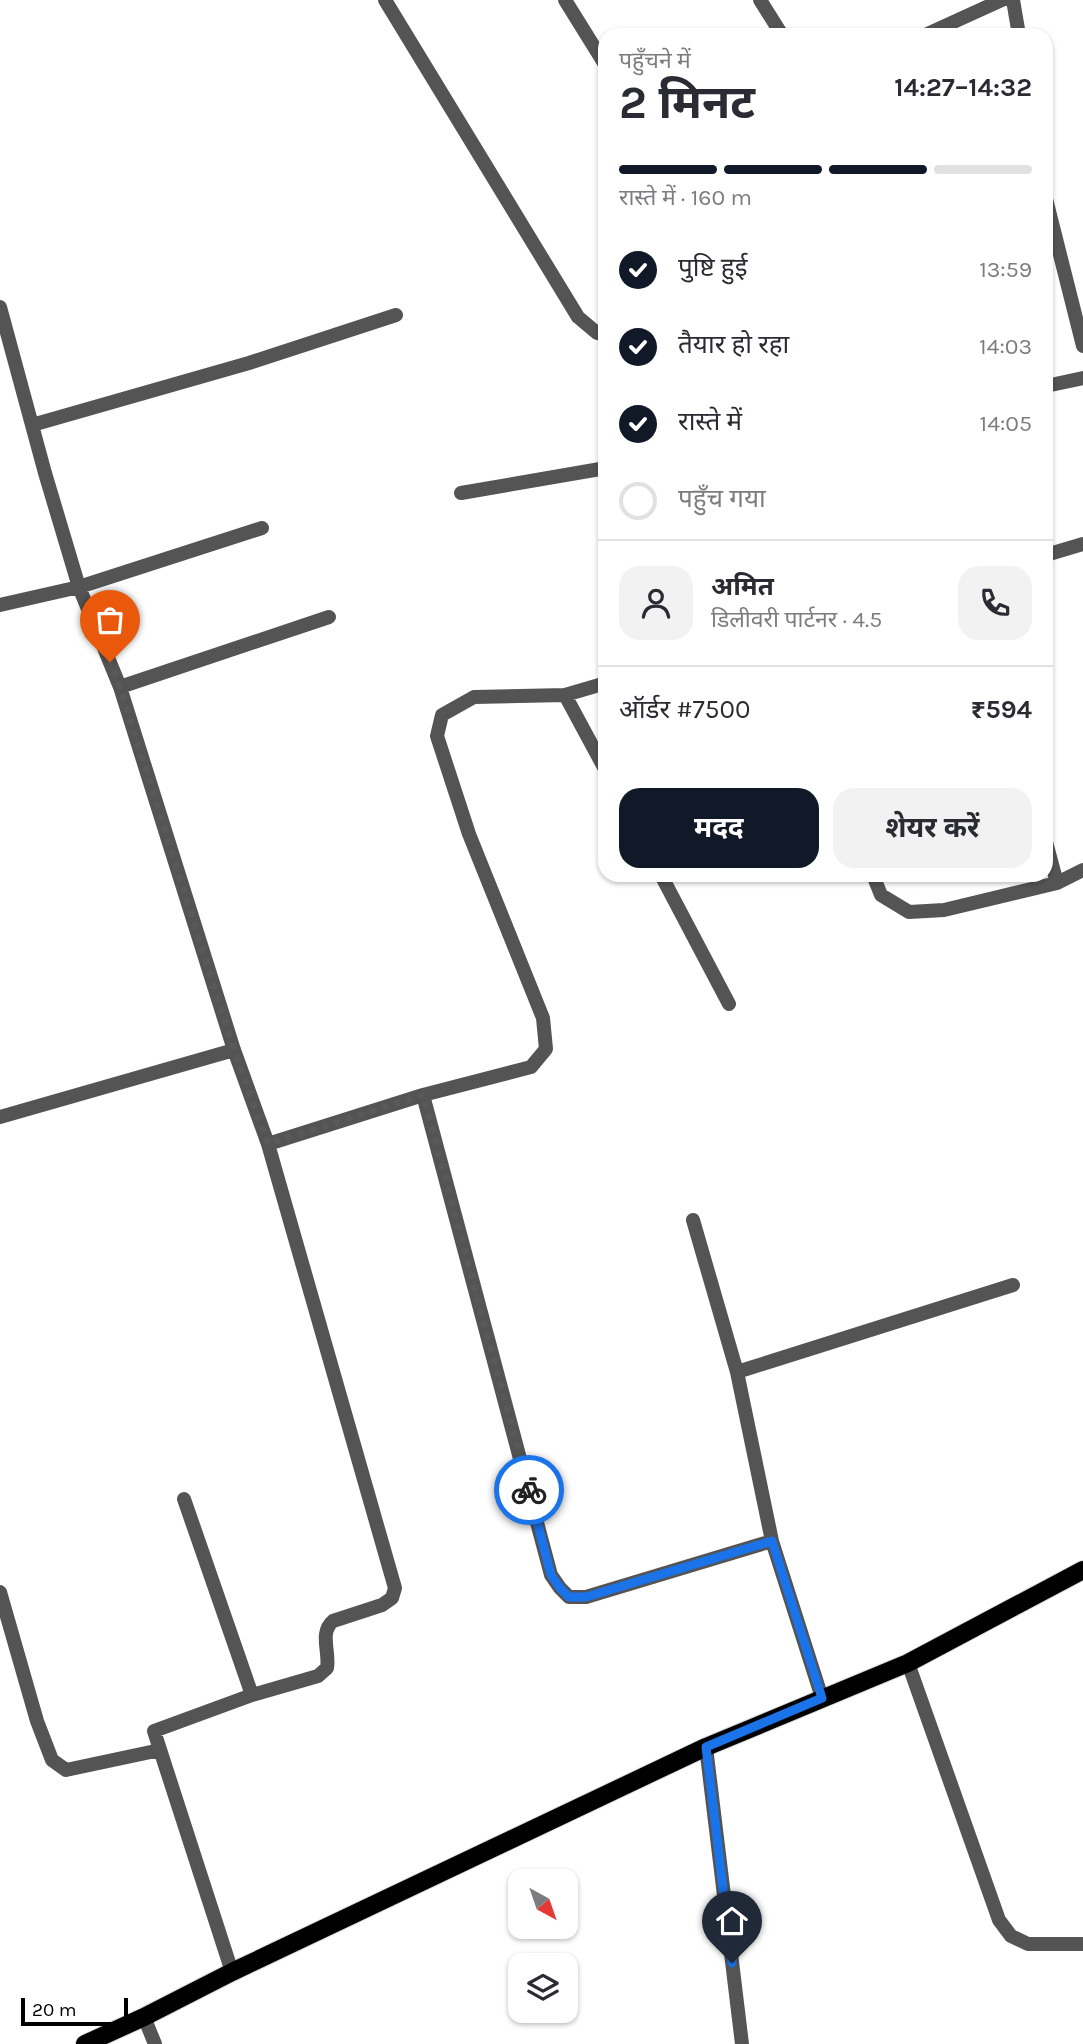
<!DOCTYPE html>
<html lang="hi">
<meta charset="utf-8">
<style>
body{margin:0;font-family:Karla,"Noto Sans Devanagari",sans-serif;background:#f2f2f3;color:#2b2b33;height:100vh;display:flex;flex-direction:column;font-size:26px;white-space:nowrap}
*{box-sizing:border-box;margin:0}
p{font-size:23px;color:#7c7c81}
.icon{flex:none;width:38px;height:38px;fill:none;stroke:currentColor;stroke-width:2;stroke-linecap:round;stroke-linejoin:round}
.map{position:relative;flex:1;overflow:hidden}
.drawer{position:absolute;left:598px;top:28px;width:455px;height:854px;display:flex;flex-direction:column;background:#fff;border-radius:21px;box-shadow:0 2px 5px #0004}
.drawer>*{flex:none}
.needle{width:46px;rotate:140deg}
.tools{position:absolute;left:508px;top:1869px;display:grid;gap:14px}
.tools a{display:grid;place-items:center;width:70px;height:70px;border-radius:14px;background:#fff;box-shadow:0 2px 5px #0004;font-size:35px}
.scale{position:absolute;left:21px;bottom:18px;width:107px;box-sizing:border-box;padding-left:7px;border:4px solid #000;border-top:0;font-size:19px;line-height:24px;white-space:nowrap;color:#000;-webkit-text-stroke:5px #fff;paint-order:stroke}
.pin{position:absolute;display:grid;place-items:center;width:60px;height:60px;color:#fff;margin:-72px -30px;border-radius:50% 50% 50% 0;rotate:-45deg;box-shadow:0 0 7px #0007}
.pin .icon{rotate:45deg}
.courier{position:absolute;display:grid;place-items:center;width:70px;height:70px;margin:-35px;border:5px solid #1a73e8;border-radius:50%;background:#fff;color:#222;box-shadow:0 2px 9px #0007}
.summary em{font-style:normal;font-weight:700}
.summary div{display:flex;flex-direction:column-reverse}
.summary{display:flex;align-items:center;justify-content:space-between;height:119px;padding:0 21px}
h1{font-size:46px;font-weight:700;line-height:52px}
.bar{display:grid;grid-template-columns:repeat(4,1fr);gap:10px 7px;align-content:center;height:84px;padding:0 21px}
.bar i{height:9px;border-radius:5px;background:#e1e1e2}
.bar .selected{background:#111827}
.bar p{grid-column:span 4}
.line{display:flex;align-items:center;gap:18px;padding:0 21px;border-top:2px solid #e1e1e2}
.line div{flex:1}
.round{display:grid;place-items:center;flex:none;width:74px;height:74px;border-radius:21px;background:#f2f2f3}
ol{padding:0 21px;list-style:none}
li{display:flex;align-items:center;gap:21px;height:77px}
li p{margin-inline-start:auto}
li .icon{padding:7px;border-radius:50%;background:#111827;color:#fff;stroke-width:4}
li:last-child{color:#7c7c81}
li i{width:38px;height:38px;border:4px solid #e1e1e2;border-radius:50%}
.primary-button{display:flex;gap:14px;margin-top:auto;padding:14px 21px}
.primary-button a{flex:1;height:80px;border-radius:21px;background:#111827;color:#fff;font-size:28px;font-weight:700;line-height:80px;text-align:center}
.primary-button a+a{background:#f2f2f3;color:#2b2b33}
.map>svg:first-child{display:block}
.lines{fill:none;stroke-linecap:round;stroke-linejoin:round}
.primary-casing{stroke:#dbdbdb;stroke-width:20}
.minor{stroke:#545454;stroke-width:14}
.tertiary{stroke:#545454;stroke-width:14}
.primary{stroke:#000;stroke-width:18}
.done{stroke:#595959;stroke-width:7;stroke-dasharray:0 12.6}
.route{stroke:#1a73e8;stroke-width:9}
</style>
<div class="map">
<svg width="1083" height="2044" viewBox="0 0 1083 2044">
<rect width="100%" height="100%" fill="#fff"/>
<g class="lines">
<!-- primary casing -->
<g class="primary-casing">
<path id="primary" d="M85,2044L144,2017L232,1972L706,1747L908,1663L1083,1570"/>
</g>
<!-- minor -->
<path class="minor" d="M385,0L578,317L597,333L606,334
M565,0L606,66
M760,0L782,35
M1013,0L1019,35
M925,35L1002,0
M1046,199L1083,346
M0,307L45,473L79,587L120,687
M1046,386L1083,378
M32,425L249,363L396,315
M461,493L606,468
M1046,555L1083,544
M0,605L79,587L262,528
M565,695L606,771
M1046,842L1057,883
M661,875L729,1004
M873,875L881,895L909,912L944,910L1057,883L1083,870
M423,1095L551,1575L560,1588L569,1597H586L772,1541
M0,1117L234,1050
M268,1144L423,1095L531,1067L546,1049L543,1018L469,834L437,736L442,715L474,697L565,695L606,683
M693,1220L737,1372L772,1541L822,1698
M737,1372L1013,1285
M184,1499L252,1695
M0,1592L37,1721L52,1760L66,1770L160,1750
M908,1663L999,1920L1011,1936L1028,1944H1083
M232,1972L154,1731L252,1695L318,1676L327,1668C330,1652 319,1633 333,1621L382,1605L392,1598L395,1588L268,1144L234,1050L120,687L329,617
M144,2017L155,2044"/>
<!-- tertiary -->
<path class="tertiary" d="M706,1747L742,2044"/>
<!-- primary -->
<use href="#primary" class="primary"/>
</g>
<g class="lines">
<!-- done -->
<path class="done" d="M110,662L120,687L234,1050L268,1144L423,1095L529,1490"/>
<!-- route -->
<path class="route" d="M529,1490L551,1575L560,1588L569,1597H586L772,1541L822,1698L706,1747L732,1963"/>
</g>
</svg>
<div class="tools">
<a><svg class="needle" viewBox="-14 -14 28 28"><path d="M0-13l5 13h-10z" fill="#e53935"/><path d="M0 13l5-13h-10z" fill="#7c7c81"/></svg></a>
<a><svg class="icon" aria-label="layers" viewBox="0 0 24 24"><path d="M12 4l9 5-9 5-9-5zM3 14l9 5 9-5"/></svg></a>
</div>
<div class="scale">20 m</div>
<div class="pin" style="left:110px;top:662px;background:#ea580c"><svg class="icon" aria-label="bag" viewBox="0 0 24 24"><path d="M5 8h14l-1 12H6zM9 8a3 3 0 0 1 6 0"/></svg></div>
<div class="pin" style="left:732px;top:1963px;background:#1f2937"><svg class="icon" aria-label="home" viewBox="0 0 24 24"><path d="M3 11l9-7 9 7M6 9v11h12V9"/></svg></div>
<div class="courier" style="left:529px;top:1490px"><svg class="icon" aria-label="bike" viewBox="0 0 24 24"><circle cx="6" cy="16" r="4"/><circle cx="18" cy="16" r="4"/><path d="M6 16l4-8h5l3 8M10 8l3 8H6M13 5h3"/></svg></div>
<section class="drawer">
<div class="summary"><div><h1>2 मिनट</h1><p>पहुँचने में</p></div><em>14:27–14:32</em></div>
<div class="bar"><i class="selected"></i><i class="selected"></i><i class="selected"></i><i></i><p>रास्ते में · 160 m</p></div>
<ol>
<li><svg class="icon" aria-label="check" viewBox="0 0 24 24"><path d="M5 12l5 5 9-10"/></svg>पुष्टि हुई<p>13:59</p></li>
<li><svg class="icon" aria-label="check" viewBox="0 0 24 24"><path d="M5 12l5 5 9-10"/></svg>तैयार हो रहा<p>14:03</p></li>
<li><svg class="icon" aria-label="check" viewBox="0 0 24 24"><path d="M5 12l5 5 9-10"/></svg>रास्ते में<p>14:05</p></li>
<li><i></i>पहुँच गया</li>
</ol>
<div class="line" style="height:126px"><a class="round"><svg class="icon" aria-label="person" viewBox="0 0 24 24"><circle cx="12" cy="8" r="4"/><path d="M4 21q1-7 8-7t8 7"/></svg></a><div><b>अमित</b><p>डिलीवरी पार्टनर · 4.5</p></div><a class="round"><svg class="icon" aria-label="phone" viewBox="0 0 24 24"><path d="M5 4h4l2 5-3 2q2 4 5 5l2-3 5 2v4C11 20 4 13 5 4z"/></svg></a></div>
<div class="line" style="height:91px"><div>ऑर्डर #7500</div><b>₹594</b></div>
<div class="primary-button"><a>मदद</a><a>शेयर करें</a></div>
</section>
</div>
